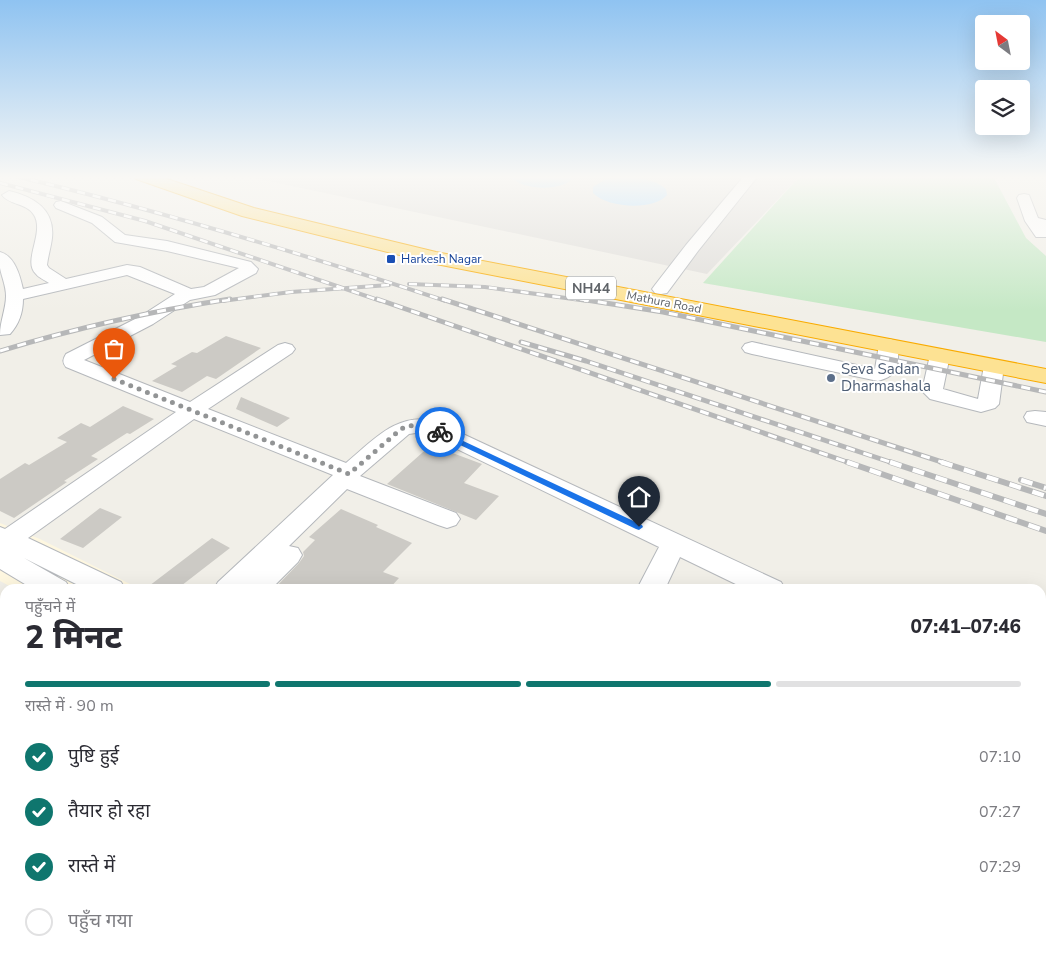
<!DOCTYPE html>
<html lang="hi">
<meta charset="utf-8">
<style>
body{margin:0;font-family:"Nunito Sans","Noto Sans Devanagari",sans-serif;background:#f7f7f7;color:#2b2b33;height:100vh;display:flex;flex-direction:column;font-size:19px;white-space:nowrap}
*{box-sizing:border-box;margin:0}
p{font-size:16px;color:#7c7c81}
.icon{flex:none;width:28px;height:28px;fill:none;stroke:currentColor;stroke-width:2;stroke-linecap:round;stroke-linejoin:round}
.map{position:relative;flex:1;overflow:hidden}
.panel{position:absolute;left:0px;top:584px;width:1046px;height:376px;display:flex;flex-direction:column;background:#fff;border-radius:15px 15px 0 0;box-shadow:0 5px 20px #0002}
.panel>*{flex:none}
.needle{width:32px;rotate:328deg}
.fabs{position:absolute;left:975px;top:15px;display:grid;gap:10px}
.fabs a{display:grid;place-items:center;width:55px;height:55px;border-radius:5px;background:#fff;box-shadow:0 5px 20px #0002;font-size:25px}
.pin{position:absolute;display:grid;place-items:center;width:42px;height:42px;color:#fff;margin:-51px -21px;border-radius:50% 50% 50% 0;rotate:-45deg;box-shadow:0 0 5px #0007}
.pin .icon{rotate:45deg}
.courier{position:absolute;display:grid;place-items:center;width:50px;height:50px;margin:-25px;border:4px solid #1a73e8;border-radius:50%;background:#fff;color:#222;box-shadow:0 1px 6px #0007}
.head em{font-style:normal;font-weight:800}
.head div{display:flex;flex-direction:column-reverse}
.head{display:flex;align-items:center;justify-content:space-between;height:85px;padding:0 25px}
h1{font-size:32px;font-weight:800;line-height:38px}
.bar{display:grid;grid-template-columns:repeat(4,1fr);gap:8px 5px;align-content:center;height:60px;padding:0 25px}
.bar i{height:6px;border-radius:4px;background:#e1e1e2}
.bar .on{background:#0f766e}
.bar p{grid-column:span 4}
ol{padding:0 25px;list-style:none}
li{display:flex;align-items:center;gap:15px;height:55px}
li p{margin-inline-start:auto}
li .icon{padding:5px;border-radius:50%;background:#0f766e;color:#fff;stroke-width:4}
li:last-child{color:#7c7c81}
li i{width:28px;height:28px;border:2px solid #e1e1e2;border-radius:50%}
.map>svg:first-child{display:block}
.commercial{fill:#fef7e0}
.industrial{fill:#e0deda}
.green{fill:#c5e8c5}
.water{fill:#aadaff}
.building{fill:#cccac5}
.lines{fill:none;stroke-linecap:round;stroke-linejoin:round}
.minor-casing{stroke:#b5b8bc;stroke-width:2}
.highway-casing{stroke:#f9ab00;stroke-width:2}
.minor{fill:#fff;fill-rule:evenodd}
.highway{fill:#fde293;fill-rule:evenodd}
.rail-far2-casing{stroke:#b6b7b8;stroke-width:4}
.rail-far1-casing{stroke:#b6b7b8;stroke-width:5}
.rail-casing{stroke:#b6b7b8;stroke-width:6}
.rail-far2{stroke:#fff;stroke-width:2.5;stroke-dasharray:8;stroke-linecap:butt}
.rail-far1{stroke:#fff;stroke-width:3;stroke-dasharray:9;stroke-linecap:butt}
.rail{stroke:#fff;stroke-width:4.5;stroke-dasharray:12;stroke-linecap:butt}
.route{fill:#1a73e8}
.done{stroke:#929495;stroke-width:5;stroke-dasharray:0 9}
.transit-dot{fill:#1a4fb4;stroke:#fff;stroke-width:2}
.service-dot{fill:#5c6f8a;stroke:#fff;stroke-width:2}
.labels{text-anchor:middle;stroke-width:4;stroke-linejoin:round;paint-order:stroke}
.far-transit-label{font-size:12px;fill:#164399;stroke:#fff;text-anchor:start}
.far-street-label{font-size:12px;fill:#5f6368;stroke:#fff}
.shield{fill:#fff;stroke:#8f9295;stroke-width:1}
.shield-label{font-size:14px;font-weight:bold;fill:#5f6368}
.service-label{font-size:15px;fill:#4e5e75;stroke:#fff;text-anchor:start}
</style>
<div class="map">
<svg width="1046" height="959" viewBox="0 0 1046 959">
<rect width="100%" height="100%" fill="#f1efe8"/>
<!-- commercial -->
<path class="commercial" d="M0,523L40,539L140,589H15L0,581Z"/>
<!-- industrial -->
<path class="industrial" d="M245,176H800L707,274Z
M308,955H406L403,959H314Z
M493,955H677L684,959H491Z"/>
<!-- green -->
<path class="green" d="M800,176H993L1026,238L1046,256V342L703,283Z"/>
<!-- water -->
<path class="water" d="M511,176H574C567,192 519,191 511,176Z
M624,178C639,178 655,179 666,189L667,195C654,211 607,208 593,193V187L604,180Z"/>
<!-- building -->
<path class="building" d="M226,336L261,348L216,379L207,376L182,392L152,381L177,366L171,364L192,352L197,353Z
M241,397L290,418L277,427L236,409Z
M123,406L154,419L130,434L127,433L91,456L98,459L64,481L67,482L14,518L0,511V479L25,463L29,465L67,442L57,438L81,423L90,427Z
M431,445L482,464L464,483L499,496L476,520L387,484Z
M100,508L122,517L83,548L60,539Z
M341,509L378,525L376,527L412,543L383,572L399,578L389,589H274L299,563L304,556L303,552L315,540L309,537Z
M212,538L230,548L177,589H145Z"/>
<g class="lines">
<!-- minor casing -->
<g class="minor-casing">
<path id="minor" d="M744,176H758L698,251L667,293L661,294L655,293L652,289L655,285L686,245Z
M9,191C34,197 55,209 52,238C51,247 48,256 47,265L49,268L66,279L127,265L140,267L191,289L204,287L239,268L167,251L115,242L92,223L56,208L54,205L56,202L61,201L102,217L125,235L167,241L251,262L258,269L256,273L215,295L190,300L153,324L84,360L190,402L278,345L285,343L292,345L295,349L292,353L208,409L346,463C373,441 396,412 435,421L781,582L785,589H746L680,557L665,589H637L659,547L422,432L409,434L360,476L456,513L460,519L456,525L447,528L438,525L347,489L289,546L298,548L302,555L298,562L271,589H214L218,582L333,475L194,419L28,538L121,582L125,589H86L24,558L66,582L70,589H33L0,569V527L5,529L176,412L66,367C62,362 63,359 66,354L141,316L175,294L127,275L23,299C23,313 19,324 10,334L0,335C0,321 6,309 6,296C6,286 2,278 0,268C0,264 0,257 0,252C15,256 20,276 23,289L49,283C45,280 39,278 36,274C22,261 45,233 34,215C27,203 9,205 2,195Z
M1024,194L1029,195L1038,218L1046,220V237H1036L1025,221L1017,198L1019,195Z
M889,339L896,341L899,345C897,365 900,375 878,381L752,354L745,352L742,348L745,344L752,342L875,369L879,345L882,341Z
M940,349L947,351L950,355L943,389L978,399L984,366L987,362L994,360L1001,362L1004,366L999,404L995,408L981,412L930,399L922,391L930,355L933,351Z
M1035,411L1046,412V426L1027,422L1024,417L1027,412Z
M1041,766L1046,768V805L1041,803Z
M5,782V816L0,818V784Z
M268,955H312L314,959H270Z
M435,955H475L473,959H433Z
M693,955H739L741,959H695Z
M775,955H820L822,959H777Z"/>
</g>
<!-- highway casing -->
<g class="highway-casing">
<path id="highway" d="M134,176H158L254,208L436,252L1046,369V383L436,264L242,216L136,179Z"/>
</g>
<!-- minor -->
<use href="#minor" class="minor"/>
<!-- highway -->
<use href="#highway" class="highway"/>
<!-- rail-far2 casing -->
<g class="rail-far2-casing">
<path id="rail-far2" d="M15,176C161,211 303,254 446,301
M0,183L145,221L381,301
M409,284L485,287L588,301
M222,301L291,292L389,285"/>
</g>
<!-- rail-far1 casing -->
<g class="rail-far1-casing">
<path id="rail-far1" d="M377,299L850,463
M442,299L945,463
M580,299L663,312L1046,392
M521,342L586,361L893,463
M0,351C76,328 152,311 230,299"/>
</g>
<!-- rail casing -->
<g class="rail-casing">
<path id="rail" d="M847,462L1046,531
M890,462L1046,514
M941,462L1046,496
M1021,480L1046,488"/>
</g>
<!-- rail-far2 -->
<use href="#rail-far2" class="rail-far2"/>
<!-- rail-far1 -->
<use href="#rail-far1" class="rail-far1"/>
<!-- rail -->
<use href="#rail" class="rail"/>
</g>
<!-- sky -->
<linearGradient id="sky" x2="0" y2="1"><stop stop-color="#8fc3f1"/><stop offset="0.57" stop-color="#f9f8f5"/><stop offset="1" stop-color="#f9f8f5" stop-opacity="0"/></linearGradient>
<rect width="1046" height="311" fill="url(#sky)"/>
<!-- route -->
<path class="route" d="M440,430L642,525L643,527L639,530L636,529L437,434L436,432Z"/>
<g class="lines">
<!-- done -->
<path class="done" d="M114,379L349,474L401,429C415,422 426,426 440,432"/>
</g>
<!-- markers -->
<rect class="transit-dot" x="386" y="254" width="10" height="10" rx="2.5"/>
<circle class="service-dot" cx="831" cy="378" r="5"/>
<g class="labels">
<!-- far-transit labels -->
<g class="far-transit-label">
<text x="401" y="263">Harkesh Nagar</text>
</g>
<!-- far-street labels -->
<g class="far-street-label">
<text transform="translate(664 302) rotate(11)" y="4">Mathura Road</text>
</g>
<!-- shield labels -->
<rect class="shield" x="566" y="276.5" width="50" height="23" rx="4"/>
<g class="shield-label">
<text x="591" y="293">NH44</text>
</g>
<!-- service labels -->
<g class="service-label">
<text x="841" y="374">Seva Sadan<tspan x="841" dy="17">Dharmashala</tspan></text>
</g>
</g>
</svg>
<div class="fabs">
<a><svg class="needle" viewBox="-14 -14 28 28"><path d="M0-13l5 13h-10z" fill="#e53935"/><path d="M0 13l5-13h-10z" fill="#7c7c81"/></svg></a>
<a><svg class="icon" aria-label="layers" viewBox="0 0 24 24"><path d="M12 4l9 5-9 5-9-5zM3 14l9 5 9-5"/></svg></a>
</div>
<div class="pin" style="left:114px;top:379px;background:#ea580c"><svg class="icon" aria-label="bag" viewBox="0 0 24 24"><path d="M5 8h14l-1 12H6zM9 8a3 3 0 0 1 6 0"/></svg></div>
<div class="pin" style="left:639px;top:527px;background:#1f2937"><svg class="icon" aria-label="home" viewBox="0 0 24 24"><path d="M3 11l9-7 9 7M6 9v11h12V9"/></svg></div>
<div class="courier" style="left:440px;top:432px"><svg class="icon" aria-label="bike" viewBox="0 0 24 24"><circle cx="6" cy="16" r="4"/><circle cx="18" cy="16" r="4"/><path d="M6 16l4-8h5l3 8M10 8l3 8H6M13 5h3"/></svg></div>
<section class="panel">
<div class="head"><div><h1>2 मिनट</h1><p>पहुँचने में</p></div><em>07:41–07:46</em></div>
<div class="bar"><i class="on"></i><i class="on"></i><i class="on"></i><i></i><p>रास्ते में · 90 m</p></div>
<ol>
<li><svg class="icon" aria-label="check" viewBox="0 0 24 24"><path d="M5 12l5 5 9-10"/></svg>पुष्टि हुई<p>07:10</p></li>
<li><svg class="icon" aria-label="check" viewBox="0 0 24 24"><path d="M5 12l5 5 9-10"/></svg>तैयार हो रहा<p>07:27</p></li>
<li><svg class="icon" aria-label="check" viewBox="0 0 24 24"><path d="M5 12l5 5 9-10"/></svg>रास्ते में<p>07:29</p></li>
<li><i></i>पहुँच गया</li>
</ol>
</section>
</div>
